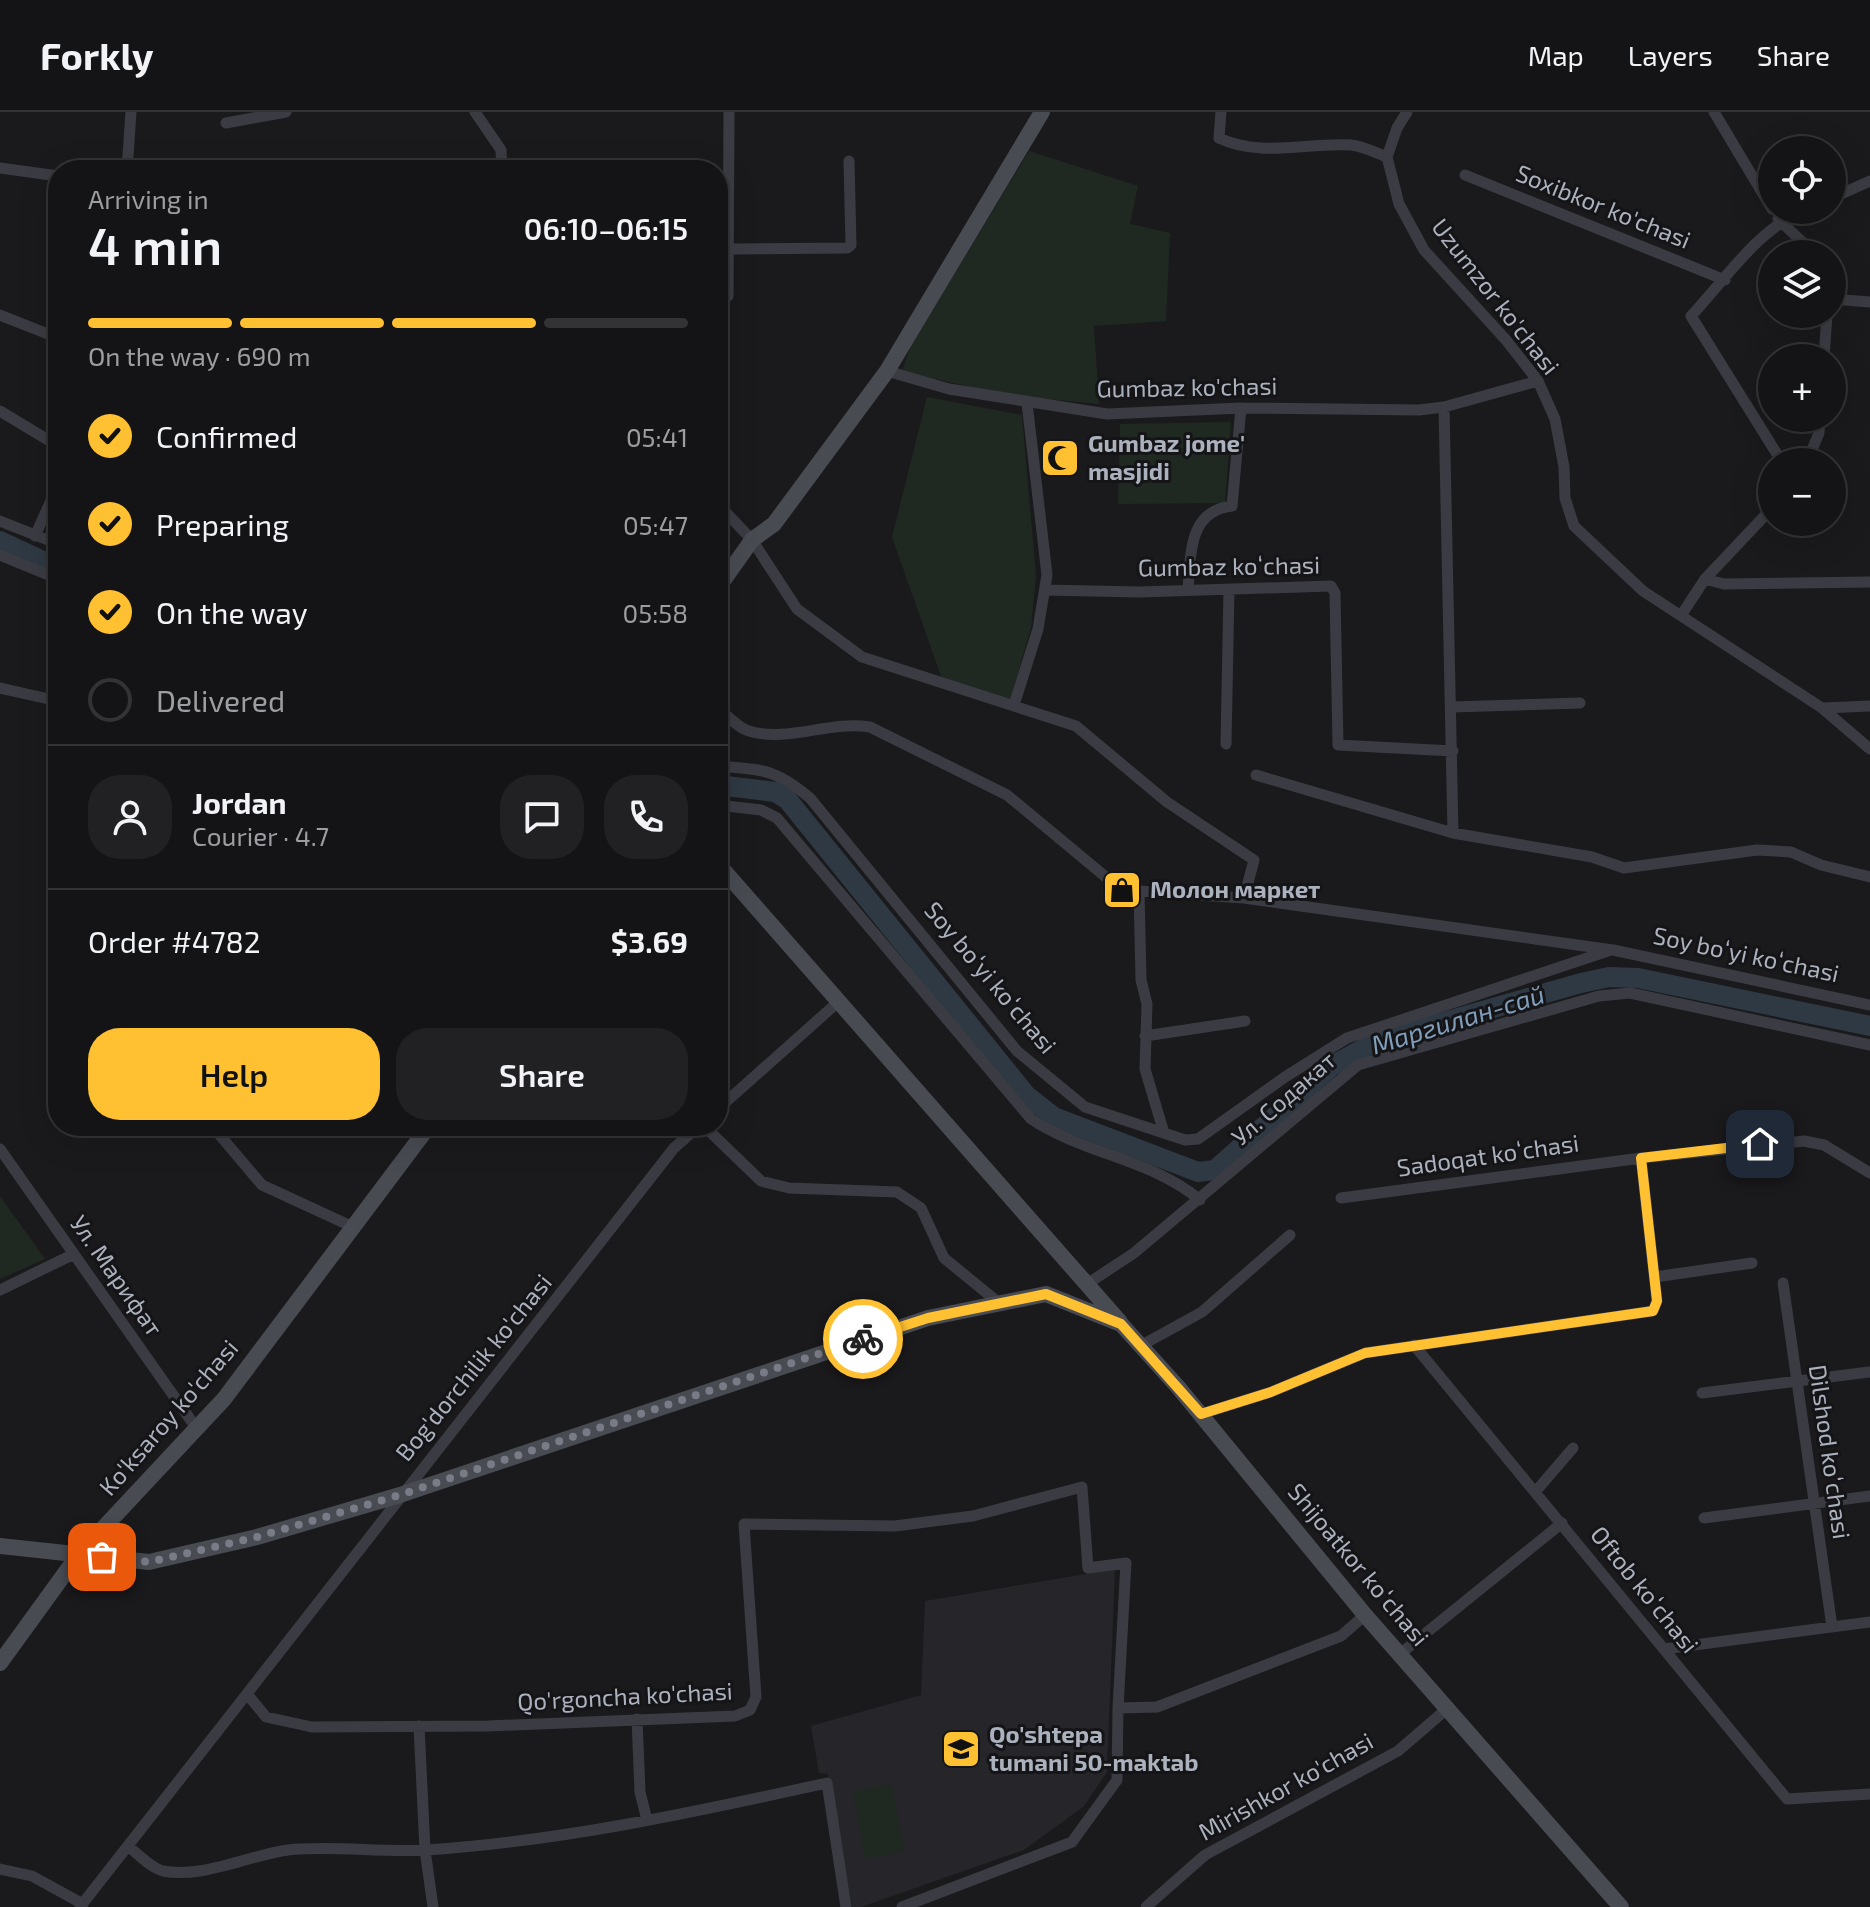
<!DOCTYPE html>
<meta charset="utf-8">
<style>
body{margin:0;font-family:"Exo 2",sans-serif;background:#212123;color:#f1f3f6;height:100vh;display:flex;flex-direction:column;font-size:30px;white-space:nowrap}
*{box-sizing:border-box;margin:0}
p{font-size:26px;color:#9d9ea1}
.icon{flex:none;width:44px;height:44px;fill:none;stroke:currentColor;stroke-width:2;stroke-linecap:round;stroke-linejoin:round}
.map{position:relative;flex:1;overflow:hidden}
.sheet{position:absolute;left:48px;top:48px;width:680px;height:976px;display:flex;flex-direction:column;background:#141416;border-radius:32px;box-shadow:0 8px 32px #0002,0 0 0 2px #333335}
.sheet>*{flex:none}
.buttons{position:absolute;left:1758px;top:24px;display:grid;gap:16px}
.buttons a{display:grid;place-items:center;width:88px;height:88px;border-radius:50%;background:#141416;box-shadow:0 8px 32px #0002,0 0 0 2px #333335;font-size:40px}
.pin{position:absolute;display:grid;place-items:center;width:68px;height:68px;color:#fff;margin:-34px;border-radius:16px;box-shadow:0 4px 12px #0006}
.courier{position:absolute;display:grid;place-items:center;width:80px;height:80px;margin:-40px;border:6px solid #ffc131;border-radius:50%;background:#fff;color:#222;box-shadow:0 2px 10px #0007}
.headline em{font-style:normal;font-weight:600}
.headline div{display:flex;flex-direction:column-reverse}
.headline{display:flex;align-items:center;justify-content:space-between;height:136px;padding:0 40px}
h1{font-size:52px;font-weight:600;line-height:60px}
.bar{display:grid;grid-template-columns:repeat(4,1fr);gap:12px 8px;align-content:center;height:96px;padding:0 40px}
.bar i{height:10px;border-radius:6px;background:#333335}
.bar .current{background:#ffc131}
.bar p{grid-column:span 4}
.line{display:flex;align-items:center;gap:20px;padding:0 40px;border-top:2px solid #333335}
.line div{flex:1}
.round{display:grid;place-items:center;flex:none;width:84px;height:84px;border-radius:32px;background:#212123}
ol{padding:0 40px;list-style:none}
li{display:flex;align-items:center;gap:24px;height:88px}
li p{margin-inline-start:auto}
li .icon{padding:8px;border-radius:50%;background:#ffc131;color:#111;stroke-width:4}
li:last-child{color:#9d9ea1}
li i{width:44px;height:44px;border:4px solid #333335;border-radius:50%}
.primary-button{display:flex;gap:16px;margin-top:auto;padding:16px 40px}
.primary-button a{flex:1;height:92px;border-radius:32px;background:#ffc131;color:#111;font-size:32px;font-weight:600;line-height:92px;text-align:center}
.primary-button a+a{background:#212123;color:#f1f3f6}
header{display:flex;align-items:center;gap:48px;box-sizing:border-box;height:112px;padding:0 40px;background:#141416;border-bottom:2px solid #333335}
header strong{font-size:38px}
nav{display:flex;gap:44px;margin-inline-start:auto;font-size:28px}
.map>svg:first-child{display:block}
.built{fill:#26262a}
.green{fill:#202921}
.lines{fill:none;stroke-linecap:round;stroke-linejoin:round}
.river{stroke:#2f3943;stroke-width:20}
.street{stroke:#3b3c43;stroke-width:11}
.secondary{stroke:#494b53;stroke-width:16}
.done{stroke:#797c86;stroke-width:8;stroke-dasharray:0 14.4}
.route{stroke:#ffc131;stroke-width:10}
.labels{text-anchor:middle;stroke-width:6;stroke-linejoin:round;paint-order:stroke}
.street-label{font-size:24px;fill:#acb1be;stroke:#151518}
.poi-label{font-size:24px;font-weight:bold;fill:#acb1be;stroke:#151518;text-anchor:start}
.water-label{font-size:26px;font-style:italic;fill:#819ebb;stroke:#151518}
</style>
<header>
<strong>Forkly</strong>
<nav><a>Map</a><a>Layers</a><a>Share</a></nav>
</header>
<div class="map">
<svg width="1870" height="1795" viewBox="0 0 1870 1795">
<rect width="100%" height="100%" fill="#1a1a1d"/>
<!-- built -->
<path class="built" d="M1115,1457L1107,1660L1084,1694L1024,1738L861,1795H852L828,1662L819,1661L811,1614L921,1583L925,1489Z"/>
<!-- green -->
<path class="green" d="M1029,39L1138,74L1130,112L1170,121L1166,209L1094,214L1099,292L1005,283L902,259L910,236Z
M927,285L1022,303L1036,463L1031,516L1010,589L942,567L892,425Z
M1231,310L1225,391L1118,392L1120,312Z
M0,1084L45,1147L0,1167Z
M892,1672L904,1739L865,1746L853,1679Z"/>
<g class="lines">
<!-- river -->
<path class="river" d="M0,429L58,456
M718,673L775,680L787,687L1026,983L1054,1005L1198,1060L1215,1058L1332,954L1377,929L1581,871L1609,865L1638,866L1870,914"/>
<!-- street -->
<path class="street" d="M475,0L501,38L502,58
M1221,0L1219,26C1261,46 1307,30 1351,33C1363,34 1376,41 1387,45
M1407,0L1397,16L1387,45L1399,92L1424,138L1506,228L1538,269L1555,307L1564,355L1565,386L1574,414L1643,479L1822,596L1870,637
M1714,0L1772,97
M226,11L286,0
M0,56L58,64
M127,58L131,0
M1465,63L1725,168
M1832,86L1870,69
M1778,107L1815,142
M730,137L847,136L851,133L849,49
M1832,187L1870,190
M718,189L728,184L729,0
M0,203L58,226
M1824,246L1827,202
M887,259L949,277L1107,302L1241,296L1419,298L1444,295L1538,269
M1444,295L1453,721
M0,299L58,334
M1782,350L1691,204C1724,169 1758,117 1804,98
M1807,350L1819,321L1820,306
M718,392L752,428L797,497L862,545L1076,614L1167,690L1254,748L1244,786
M0,409L58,432
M35,424L58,373
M0,443L58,467
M1705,467L1724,472L1870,470
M1045,478L1139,480L1331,474L1335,481L1338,633L1453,639
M1188,478C1191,442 1188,399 1232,394L1241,296
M1682,502L1705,467L1772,396
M0,576L58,589
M1014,593L1038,517L1047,463L1027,291
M1452,595L1580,591
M718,596C727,603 738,616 749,619C787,631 831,608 870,615L1007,683L1107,766L1139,779L1244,786L1613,838L1870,893
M1823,596L1870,594
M1226,632L1229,477
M718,654C763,658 774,656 810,686L1017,939L1085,995L1185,1028L1198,1027L1285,965L1347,926L1608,839
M1256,663L1453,721L1592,745L1624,756L1757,738L1791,740L1821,753L1870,765
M718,693L761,698L777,706L1031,1007C1084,1042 1151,1047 1200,1088
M1139,779L1141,868L1147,892L1145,957L1164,1021
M1145,924L1245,909
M718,997L838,890
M212,1014L262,1073L353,1115
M704,1014L761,1069L789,1076L897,1080L921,1096L944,1146L999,1191
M0,1037L197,1317
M1341,1086L1641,1046
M1655,1165L1752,1151
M1783,1171L1832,1515
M1087,1172L1134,1141L1358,953L1599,884L1630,881L1870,933
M0,1178L74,1142
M1142,1233L1202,1200L1290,1123
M1414,1233L1787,1687L1870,1682
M1702,1281L1869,1260
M1201,1302L1271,1280L1365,1241L1653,1199L1657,1189L1641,1046L1804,1029L1824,1033L1870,1061
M1536,1379L1573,1336
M1704,1406L1870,1384
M1664,1537L1870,1510
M1400,1542L1562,1411
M247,1582L266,1605L312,1615L488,1614L735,1604L750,1598L756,1585L744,1412L895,1414L973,1404L1082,1375L1088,1456L1126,1451L1118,1596
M637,1607L640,1680L647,1708
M419,1614L425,1738L433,1795
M128,1734C138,1742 151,1756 163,1759C201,1767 250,1743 288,1738C334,1733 380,1741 427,1738C562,1729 695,1700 827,1671L846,1795
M0,1757L32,1764L83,1792
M80,1795L674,1036L699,1014
M902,1795L1072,1730L1117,1668L1118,1596L1157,1595L1341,1524L1365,1503
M1146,1795L1205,1743L1398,1639L1449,1595"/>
<!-- secondary -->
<path class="secondary" d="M718,476L752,428L774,412L887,259L1042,0
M718,752L1120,1210
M0,1434L149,1450L257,1425L400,1383L928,1206L1046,1182L1121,1212L1178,1275L1365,1503L1621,1795
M0,1551L79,1442L224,1287L429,1014"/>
</g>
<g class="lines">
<!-- done -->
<path class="done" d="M102,1445L149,1450L257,1425L400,1383L863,1227"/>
<!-- route -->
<path class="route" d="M863,1227L928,1206L1046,1182L1121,1212L1201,1302L1271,1280L1365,1241L1653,1199L1657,1189L1641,1046L1760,1032"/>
</g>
<!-- icons -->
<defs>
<g id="mosque-square" transform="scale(2)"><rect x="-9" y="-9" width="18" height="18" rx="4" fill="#ffc131" stroke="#151518"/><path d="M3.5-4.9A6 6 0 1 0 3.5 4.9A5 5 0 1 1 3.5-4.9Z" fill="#111"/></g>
<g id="shop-square" transform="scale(2)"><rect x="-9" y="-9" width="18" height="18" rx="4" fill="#ffc131" stroke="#151518"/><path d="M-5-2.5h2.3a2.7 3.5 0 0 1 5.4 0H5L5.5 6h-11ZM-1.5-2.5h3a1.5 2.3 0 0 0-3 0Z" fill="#111"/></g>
<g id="school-square" transform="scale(2)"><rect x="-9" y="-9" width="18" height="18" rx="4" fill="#ffc131" stroke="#151518"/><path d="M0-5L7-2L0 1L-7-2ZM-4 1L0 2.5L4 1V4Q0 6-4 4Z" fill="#111"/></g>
</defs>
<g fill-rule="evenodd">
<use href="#mosque-square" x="1060" y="346"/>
<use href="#shop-square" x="1122" y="778"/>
<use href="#school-square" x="961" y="1637"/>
</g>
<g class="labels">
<!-- street labels -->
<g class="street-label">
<text transform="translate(1603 95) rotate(22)" y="8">Soxibkor ko'chasi</text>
<text transform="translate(1495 185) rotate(52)" y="8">Uzumzor ko'chasi</text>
<text transform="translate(1187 276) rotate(-1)" y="8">Gumbaz ko'chasi</text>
<text transform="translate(1229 455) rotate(-1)" y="8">Gumbaz koʻchasi</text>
<text transform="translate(1746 843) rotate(12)" y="8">Soy boʻyi koʻchasi</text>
<text transform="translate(990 866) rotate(50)" y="8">Soy boʻyi koʻchasi</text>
<text transform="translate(1284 987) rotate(-41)" y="8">Ул. Содакат</text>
<text transform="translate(1488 1044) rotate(-8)" y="8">Sadoqat koʻchasi</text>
<text transform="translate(116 1164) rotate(55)" y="8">Ул. Марифат</text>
<text transform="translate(474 1256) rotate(-51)" y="8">Bog'dorchilik ko'chasi</text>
<text transform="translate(169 1306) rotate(-49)" y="8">Ko'ksaroy ko'chasi</text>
<text transform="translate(1829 1340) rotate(82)" y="8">Dilshod koʻchasi</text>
<text transform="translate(1358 1453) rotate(50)" y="8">Shijoatkor koʻchasi</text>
<text transform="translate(1644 1478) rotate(51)" y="8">Oftob koʻchasi</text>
<text transform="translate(625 1585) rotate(-3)" y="8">Qo'rgoncha ko'chasi</text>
<text transform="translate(1286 1675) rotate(-29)" y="8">Mirishkor ko'chasi</text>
</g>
<!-- poi labels -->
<g class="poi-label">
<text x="1088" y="340">Gumbaz jome'<tspan x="1088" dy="28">masjidi</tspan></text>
<text x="1150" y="786">Молон маркет</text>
<text x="989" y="1631">Qo'shtepa<tspan x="989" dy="28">tumani 50-maktab</tspan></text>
</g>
<!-- water labels -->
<g class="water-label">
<text transform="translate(1458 908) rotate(-17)" y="9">Маргилан-сай</text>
</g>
</g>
</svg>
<div class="buttons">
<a><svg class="icon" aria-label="locate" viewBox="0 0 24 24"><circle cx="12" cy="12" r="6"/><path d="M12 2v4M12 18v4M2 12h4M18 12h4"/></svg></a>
<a><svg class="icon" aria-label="layers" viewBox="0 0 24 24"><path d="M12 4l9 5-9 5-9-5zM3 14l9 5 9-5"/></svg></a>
<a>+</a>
<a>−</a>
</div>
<div class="pin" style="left:102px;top:1445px;background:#ea580c"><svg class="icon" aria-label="bag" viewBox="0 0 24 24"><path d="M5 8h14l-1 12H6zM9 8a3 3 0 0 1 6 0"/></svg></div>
<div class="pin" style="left:1760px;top:1032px;background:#1f2937"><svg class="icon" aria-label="home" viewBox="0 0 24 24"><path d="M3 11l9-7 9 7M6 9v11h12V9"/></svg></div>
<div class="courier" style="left:863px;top:1227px"><svg class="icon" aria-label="bike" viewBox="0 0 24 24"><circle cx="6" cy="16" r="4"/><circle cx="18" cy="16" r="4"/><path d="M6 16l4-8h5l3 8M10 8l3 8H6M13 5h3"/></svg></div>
<section class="sheet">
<div class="headline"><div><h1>4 min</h1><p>Arriving in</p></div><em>06:10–06:15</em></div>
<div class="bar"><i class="current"></i><i class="current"></i><i class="current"></i><i></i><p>On the way · 690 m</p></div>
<ol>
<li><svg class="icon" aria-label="check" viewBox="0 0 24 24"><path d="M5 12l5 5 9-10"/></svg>Confirmed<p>05:41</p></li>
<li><svg class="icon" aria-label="check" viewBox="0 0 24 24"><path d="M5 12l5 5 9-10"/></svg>Preparing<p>05:47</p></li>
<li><svg class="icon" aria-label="check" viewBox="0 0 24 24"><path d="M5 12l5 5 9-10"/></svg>On the way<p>05:58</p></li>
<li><i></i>Delivered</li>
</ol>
<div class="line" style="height:144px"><a class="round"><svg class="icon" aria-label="person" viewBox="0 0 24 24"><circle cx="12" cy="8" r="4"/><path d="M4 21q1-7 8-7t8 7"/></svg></a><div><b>Jordan</b><p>Courier · 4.7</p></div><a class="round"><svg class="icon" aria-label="chat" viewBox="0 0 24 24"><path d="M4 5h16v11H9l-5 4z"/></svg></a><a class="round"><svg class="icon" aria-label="phone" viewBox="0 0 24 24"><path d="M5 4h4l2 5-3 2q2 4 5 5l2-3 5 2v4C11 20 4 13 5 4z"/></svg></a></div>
<div class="line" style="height:104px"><div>Order #4782</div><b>$3.69</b></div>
<div class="primary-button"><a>Help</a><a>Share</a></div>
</section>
</div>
